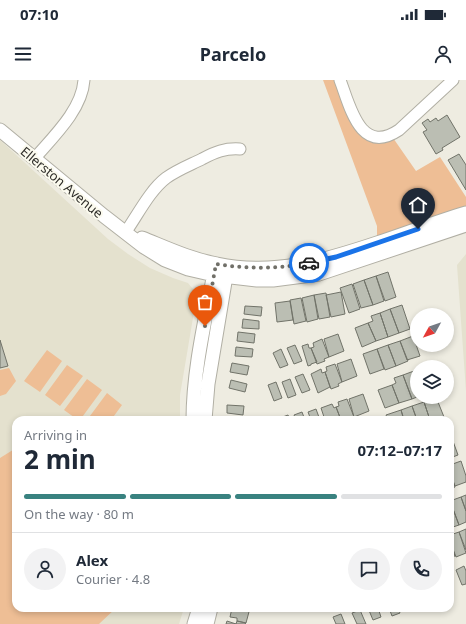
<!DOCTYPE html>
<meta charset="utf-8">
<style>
body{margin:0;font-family:"Noto Sans",sans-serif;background:#f2f2f3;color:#1f2937;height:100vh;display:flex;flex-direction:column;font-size:15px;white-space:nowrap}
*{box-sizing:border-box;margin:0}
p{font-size:13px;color:#747a83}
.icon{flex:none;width:22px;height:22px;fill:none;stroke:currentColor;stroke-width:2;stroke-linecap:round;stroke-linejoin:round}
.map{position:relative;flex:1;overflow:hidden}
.sheet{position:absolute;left:12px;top:336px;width:442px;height:196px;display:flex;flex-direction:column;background:#fff;border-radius:12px;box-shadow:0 2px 6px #0003}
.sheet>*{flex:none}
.needle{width:26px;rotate:230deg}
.fabs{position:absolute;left:410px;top:228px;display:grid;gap:8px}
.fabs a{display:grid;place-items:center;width:44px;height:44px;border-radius:50%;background:#fff;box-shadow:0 2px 6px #0003;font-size:20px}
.pin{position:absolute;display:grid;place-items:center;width:34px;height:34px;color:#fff;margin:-41px -17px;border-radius:50% 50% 50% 0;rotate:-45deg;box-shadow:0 0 4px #0007}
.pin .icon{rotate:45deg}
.courier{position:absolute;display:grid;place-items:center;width:40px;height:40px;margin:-20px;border:3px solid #1a73e8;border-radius:50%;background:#fff;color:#222;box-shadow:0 1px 5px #0007}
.headline em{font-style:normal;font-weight:700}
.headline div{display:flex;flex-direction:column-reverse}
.headline{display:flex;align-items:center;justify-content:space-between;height:68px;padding:0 12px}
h1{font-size:26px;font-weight:700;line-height:30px}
.bar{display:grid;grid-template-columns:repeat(4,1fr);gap:6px 4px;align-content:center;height:48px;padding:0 12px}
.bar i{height:5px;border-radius:3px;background:#e0e1e3}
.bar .active{background:#398280}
.bar p{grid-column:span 4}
.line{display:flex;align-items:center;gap:10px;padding:0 12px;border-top:1px solid #e0e1e3}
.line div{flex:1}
.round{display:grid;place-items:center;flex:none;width:42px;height:42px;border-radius:21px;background:#f2f2f3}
.status{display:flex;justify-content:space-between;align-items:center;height:28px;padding:0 20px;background:#fff;direction:ltr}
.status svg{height:11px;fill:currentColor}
header{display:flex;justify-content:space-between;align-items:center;height:52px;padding:0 12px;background:#fff;font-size:18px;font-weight:700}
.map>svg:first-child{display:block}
.built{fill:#e4e1ce}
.green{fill:#eebe95}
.building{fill:#bbbeb3;stroke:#717369}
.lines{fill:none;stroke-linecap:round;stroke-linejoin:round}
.minor-casing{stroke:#b1afa4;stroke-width:13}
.tertiary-casing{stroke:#b1afa4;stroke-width:15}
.minor{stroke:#fff;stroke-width:11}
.tertiary{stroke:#fff;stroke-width:13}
.done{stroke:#717069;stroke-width:4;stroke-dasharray:0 7.2}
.route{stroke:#1a73e8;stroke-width:5}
.labels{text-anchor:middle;stroke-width:4;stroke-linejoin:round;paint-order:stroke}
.street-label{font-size:13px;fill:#2e2d29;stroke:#fbfaee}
</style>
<div class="status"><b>07:10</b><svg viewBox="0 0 49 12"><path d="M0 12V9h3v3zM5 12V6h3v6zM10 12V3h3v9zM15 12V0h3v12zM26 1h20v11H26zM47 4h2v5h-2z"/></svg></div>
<header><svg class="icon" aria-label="menu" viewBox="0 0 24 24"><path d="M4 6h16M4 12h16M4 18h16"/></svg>Parcelo<svg class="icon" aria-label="person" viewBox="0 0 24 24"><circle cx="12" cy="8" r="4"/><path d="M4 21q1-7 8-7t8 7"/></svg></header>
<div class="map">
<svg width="466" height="544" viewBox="0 0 466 544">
<rect width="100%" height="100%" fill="#eeece1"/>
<!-- built -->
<path class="built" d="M0,60L108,159L128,174L150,188L173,198L188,203L197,214L180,315V340H16V528H184L179,544H0Z
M466,174V311L457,185Z"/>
<!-- green -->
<path class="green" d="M323,0H340L362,50L391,55L416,91L440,77L466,117V126L377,156V146Z
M47,270L62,281L40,312L24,301Z
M67,285L83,296L60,326L45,315Z
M9,288L16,301L6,314L0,316V290Z
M87,299L102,310L80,340H78L64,330Z
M107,313L122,325L111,340H87Z
M16,368V528H116L99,544H0V378Z"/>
<!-- building -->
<path class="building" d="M447,35L460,57L442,68L443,70L436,74L423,52L427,50L422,43L428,39L430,42L436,38L438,41Z
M459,74L466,85V110L448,80Z
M388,192L396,217L385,221L376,196Z
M376,196L384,221L373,225L364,200Z
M364,200L373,225L361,228L353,204Z
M352,204L360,229L349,233L340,208Z
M341,212L345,234L331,237L326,215Z
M326,213L330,237L319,239L314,215Z
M314,215L318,239L307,242L302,218Z
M301,218L306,241L294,244L290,220Z
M290,221L293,240L277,242L275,223Z
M402,225L410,249L399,253L390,229Z
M245,226L262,227L261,236L244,234Z
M390,229L399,253L388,257L380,233Z
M380,233L388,257L376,261L368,243L373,241L371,236Z
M243,239L259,241V249L242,248Z
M368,243L376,261L362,267L355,248Z
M238,252L255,254L254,263L237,261Z
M338,254L344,271L329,277L324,259Z
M413,256L420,276L407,280L400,261Z
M322,259L329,277L324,279L325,281L317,284L311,268L314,267L313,263Z
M0,260L8,286L0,288Z
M400,261L408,281L396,286L388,265Z
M308,264L309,268H311L317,282L311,284V285L308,286L302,266Z
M295,265L302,281L294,284L287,268Z
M388,265L396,286L385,290L377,269Z
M236,267L253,269L252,277L235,276Z
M281,269L288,285L280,288L273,273Z
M377,269L384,289L370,294L363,274Z
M351,279L357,296L342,302L337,284Z
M232,283L249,286L247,295L230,292Z
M335,284L342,302L338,304L339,306L331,309L325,292L327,291L326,287Z
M321,289L322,293L325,292L330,307L318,313L311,294Z
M417,289V300L414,291Z
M414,291L417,300V317L412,319L403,295Z
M303,294L310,310L302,313L295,297Z
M403,295L412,319L399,323L392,305L396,303L394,298Z
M290,299L296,315L288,318L282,302Z
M231,300L247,304L245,312L229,308Z
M276,302L282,318L274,321L268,305Z
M392,305L399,323L385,328L378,310Z
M363,314L369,331L354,337L349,319Z
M436,317L444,337L436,340H430L424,322Z
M347,319L354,337L349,338L350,340H341L336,327L339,326L338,322Z
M424,322L430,340H417L412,326Z
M332,324L334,328L336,327L341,340H325L321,328Z
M227,325L244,326L243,335L227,333Z
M412,326L417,340H404L401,330Z
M316,329L320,340H311L308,332Z
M401,330L404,340H388L386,335Z
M302,332L305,340H296L294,335Z
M288,335L290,340H281L280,338Z
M450,353L458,375L450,378Z
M461,381L466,396V402L455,406L450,392V385Z
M450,392L455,407L450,409Z
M466,415V431L461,417Z
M461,417L466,431V442L459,445L450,421Z
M450,421L459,445L450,448Z
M466,449V470L459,452Z
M459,452L466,473L456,477L450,461V455Z
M450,461L455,476L450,477Z
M464,486L466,491V504L462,505L456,490Z
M232,528H250L246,543L237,541V538L230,537Z
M368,528H378L381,537L373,540Z
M389,528H398L400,533L392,536Z
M360,530L366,544H357L352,533Z
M341,534L345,544H336L333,537Z
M227,541L236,544L237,541L246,543L245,544H226Z"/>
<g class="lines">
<!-- minor casing -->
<g class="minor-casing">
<path id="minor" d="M340,0C350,26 360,76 399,50L453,0
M34,79C53,57 82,30 84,0
M125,153C137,136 150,110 166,98C177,90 190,85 202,79C215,72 225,68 240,69"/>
</g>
<!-- tertiary casing -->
<g class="tertiary-casing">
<path id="tertiary" d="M0,50L104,136L144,167L165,180L188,189L214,195L257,200H273L319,194L466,145
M142,158C167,168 190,179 217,184C274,196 323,181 377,163C407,153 436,142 466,133
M193,340C193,289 206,237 215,188
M205,340L208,304L227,190
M194,544L199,528
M207,544L211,528"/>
</g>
<!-- minor -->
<use href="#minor" class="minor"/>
<!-- tertiary -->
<use href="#tertiary" class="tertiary"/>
</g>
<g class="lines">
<!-- done -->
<path class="done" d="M205,246L216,184C247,189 277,189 309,183"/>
<!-- route -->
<path class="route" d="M309,183L336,177L418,149"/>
</g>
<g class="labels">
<!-- street labels -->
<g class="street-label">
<text transform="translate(62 102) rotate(40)" y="5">Ellerston Avenue</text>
</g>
</g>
</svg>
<div class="fabs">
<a><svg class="needle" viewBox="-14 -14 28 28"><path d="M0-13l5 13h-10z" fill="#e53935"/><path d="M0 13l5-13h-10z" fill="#747a83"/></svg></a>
<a><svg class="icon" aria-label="layers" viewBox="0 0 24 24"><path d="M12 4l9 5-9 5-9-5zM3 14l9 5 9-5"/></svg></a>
</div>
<div class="pin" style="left:205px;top:246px;background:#ea580c"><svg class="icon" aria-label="bag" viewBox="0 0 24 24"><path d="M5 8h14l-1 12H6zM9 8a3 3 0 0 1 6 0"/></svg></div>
<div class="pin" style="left:418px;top:149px;background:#1f2937"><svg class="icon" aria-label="home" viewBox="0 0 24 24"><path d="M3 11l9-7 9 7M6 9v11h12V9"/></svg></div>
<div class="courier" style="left:309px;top:183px"><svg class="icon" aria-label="car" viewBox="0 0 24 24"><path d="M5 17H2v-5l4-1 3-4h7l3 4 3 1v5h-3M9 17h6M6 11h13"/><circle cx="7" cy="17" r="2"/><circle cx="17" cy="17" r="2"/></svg></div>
<section class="sheet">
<div class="headline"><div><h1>2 min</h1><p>Arriving in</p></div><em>07:12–07:17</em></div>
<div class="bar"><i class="active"></i><i class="active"></i><i class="active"></i><i></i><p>On the way · 80 m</p></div>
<div class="line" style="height:72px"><a class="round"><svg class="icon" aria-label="person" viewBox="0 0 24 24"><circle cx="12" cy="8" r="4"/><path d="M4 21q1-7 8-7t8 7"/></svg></a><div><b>Alex</b><p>Courier · 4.8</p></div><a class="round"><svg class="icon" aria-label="chat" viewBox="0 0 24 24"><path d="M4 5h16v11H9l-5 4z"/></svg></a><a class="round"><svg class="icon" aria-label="phone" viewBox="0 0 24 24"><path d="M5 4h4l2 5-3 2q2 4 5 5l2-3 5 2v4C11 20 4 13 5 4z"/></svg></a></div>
</section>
</div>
